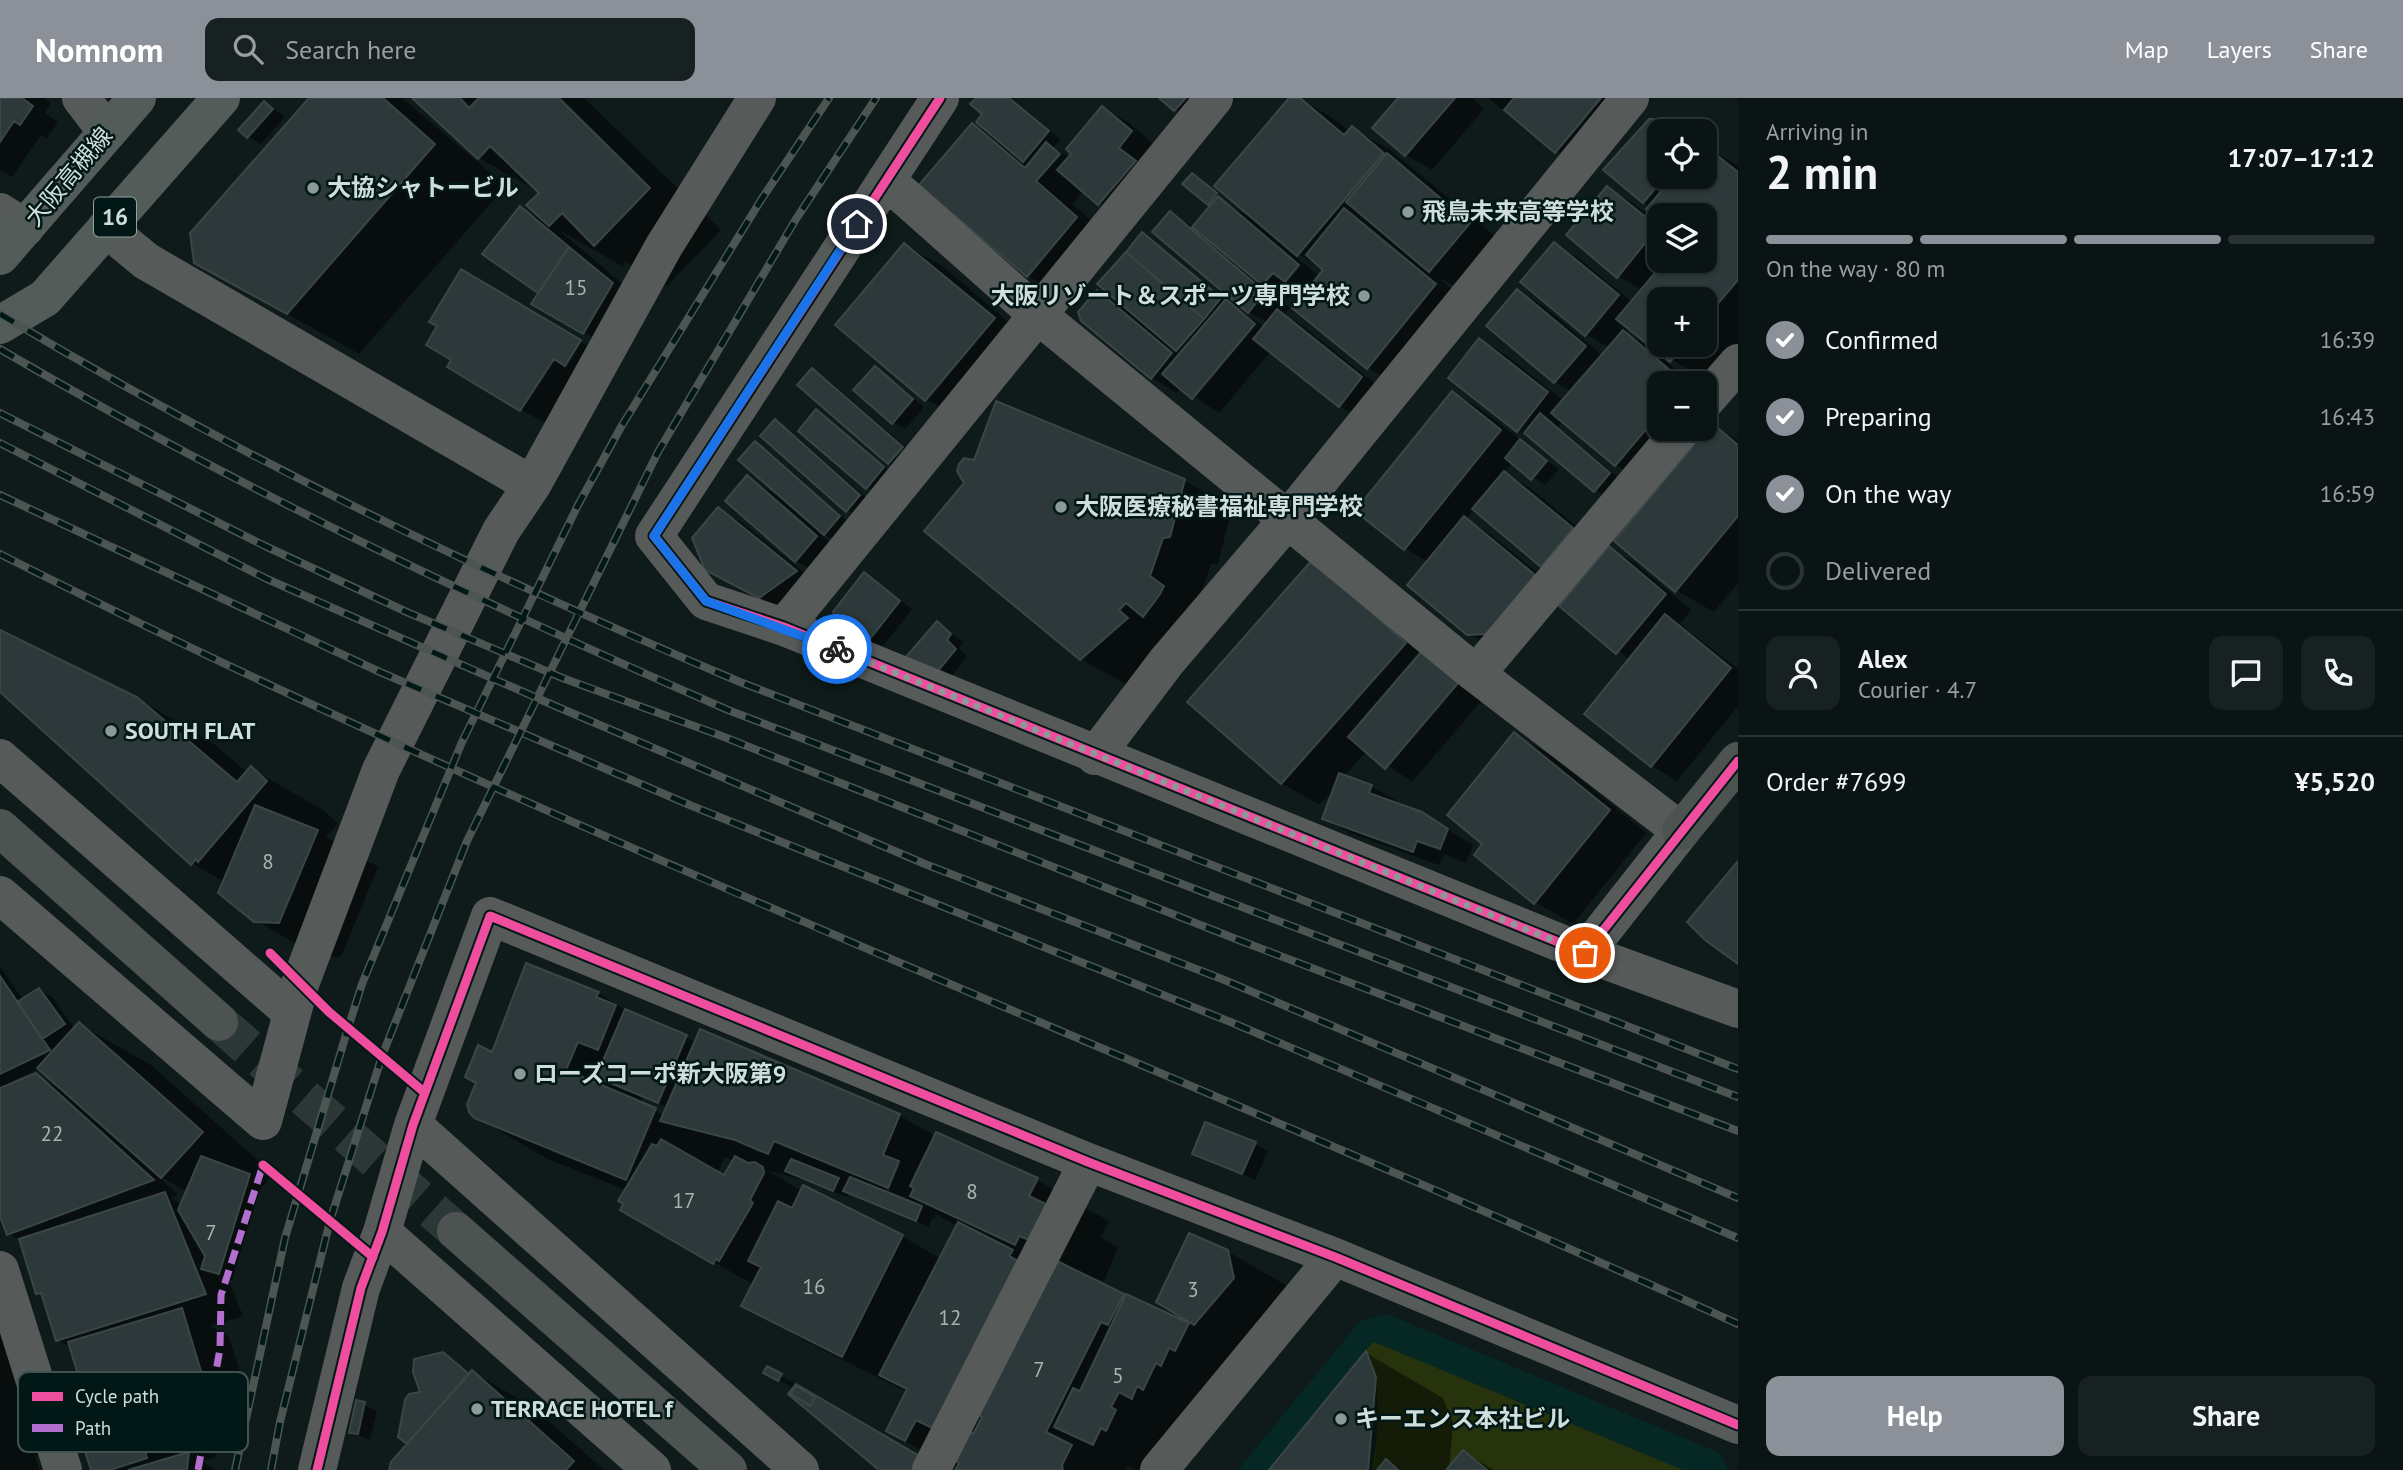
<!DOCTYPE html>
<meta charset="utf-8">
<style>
body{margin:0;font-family:"PT Sans","Noto Sans JP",sans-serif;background:#182122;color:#f1f3f6;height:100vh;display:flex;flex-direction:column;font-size:26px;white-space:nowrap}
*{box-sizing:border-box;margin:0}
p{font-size:23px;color:#999ea0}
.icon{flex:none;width:38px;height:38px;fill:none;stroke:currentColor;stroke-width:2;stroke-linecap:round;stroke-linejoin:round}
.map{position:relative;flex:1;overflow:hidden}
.side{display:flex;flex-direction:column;background:#0a1414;width:665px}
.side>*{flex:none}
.tools{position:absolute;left:1647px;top:21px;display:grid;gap:14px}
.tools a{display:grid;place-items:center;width:70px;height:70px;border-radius:14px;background:#0a1414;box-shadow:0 2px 5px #0004,0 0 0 2px #2a3334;font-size:35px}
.pin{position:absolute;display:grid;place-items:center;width:60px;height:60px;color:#fff;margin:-30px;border:4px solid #fff;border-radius:50%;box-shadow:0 2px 7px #0007}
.courier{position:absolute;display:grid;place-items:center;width:70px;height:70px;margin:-35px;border:5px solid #1a73e8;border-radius:50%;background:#fff;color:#222;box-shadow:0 2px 9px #0007}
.headline em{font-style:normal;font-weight:600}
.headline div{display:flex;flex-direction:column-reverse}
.headline{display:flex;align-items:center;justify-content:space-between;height:119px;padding:0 28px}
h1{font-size:46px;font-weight:600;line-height:52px}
.bar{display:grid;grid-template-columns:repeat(4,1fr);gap:10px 7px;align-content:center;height:84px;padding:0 28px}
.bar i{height:9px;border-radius:5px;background:#2a3334}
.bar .active{background:#8c9099}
.bar p{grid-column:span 4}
.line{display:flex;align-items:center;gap:18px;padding:0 28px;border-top:2px solid #2a3334}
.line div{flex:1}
.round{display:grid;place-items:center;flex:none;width:74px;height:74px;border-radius:14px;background:#182122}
ol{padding:0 28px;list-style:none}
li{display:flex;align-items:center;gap:21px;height:77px}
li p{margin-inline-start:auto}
li .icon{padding:7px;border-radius:50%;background:#8c9099;color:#fff;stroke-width:4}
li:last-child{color:#999ea0}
li i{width:38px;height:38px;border:4px solid #2a3334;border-radius:50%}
.primary-button{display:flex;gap:14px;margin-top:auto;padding:14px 28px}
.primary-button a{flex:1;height:80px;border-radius:14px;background:#8c9099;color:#fff;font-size:28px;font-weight:600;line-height:80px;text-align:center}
.primary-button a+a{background:#182122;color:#f1f3f6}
header{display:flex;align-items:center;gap:42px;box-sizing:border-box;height:98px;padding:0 35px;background:#8c9099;color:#fff}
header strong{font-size:33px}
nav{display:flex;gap:38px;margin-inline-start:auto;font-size:24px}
.search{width:490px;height:63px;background:#182122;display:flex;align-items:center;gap:18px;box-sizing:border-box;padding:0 24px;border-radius:14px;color:#999ea0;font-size:26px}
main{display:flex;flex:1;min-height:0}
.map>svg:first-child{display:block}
.built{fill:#062825}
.green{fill:#27330c}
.shadow{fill:#0007;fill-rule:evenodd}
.building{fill:#2c3839;stroke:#3a4546;stroke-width:2}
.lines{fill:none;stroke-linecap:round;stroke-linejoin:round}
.secondary-tunnel{stroke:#2b3837;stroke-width:38;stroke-dasharray:38 19;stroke-linecap:butt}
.street{stroke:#565b59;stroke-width:38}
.secondary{stroke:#4d5351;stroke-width:38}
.primary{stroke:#545c5a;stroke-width:38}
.rail-casing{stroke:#4d5553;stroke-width:8}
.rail{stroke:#011816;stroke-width:5;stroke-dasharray:16;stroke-linecap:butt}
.quiet{stroke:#b36fd0;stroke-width:7;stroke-dasharray:14 7;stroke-linecap:butt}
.cycleway-casing{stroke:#011816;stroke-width:13}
.cycleway{stroke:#ef4d9e;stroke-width:9}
.done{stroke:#8b9997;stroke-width:7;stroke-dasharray:0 12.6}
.route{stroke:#1a73e8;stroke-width:9}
.poi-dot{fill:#8b9997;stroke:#011816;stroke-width:2.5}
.labels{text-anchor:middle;stroke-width:5;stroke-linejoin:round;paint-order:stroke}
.number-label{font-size:21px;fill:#a6b4b2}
.shield{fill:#011816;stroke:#91a2a0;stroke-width:2}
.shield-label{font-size:23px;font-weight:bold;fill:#cfdddb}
.street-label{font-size:24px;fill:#cfdddb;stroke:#011816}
.poi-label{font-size:24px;font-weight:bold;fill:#cfdddb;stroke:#011816;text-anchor:start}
.key{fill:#011816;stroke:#3f5351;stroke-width:2}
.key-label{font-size:19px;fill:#cfdddb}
</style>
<header>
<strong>Nomnom</strong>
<div class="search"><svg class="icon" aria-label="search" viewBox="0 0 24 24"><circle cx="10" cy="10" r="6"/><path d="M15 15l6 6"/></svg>Search here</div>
<nav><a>Map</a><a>Layers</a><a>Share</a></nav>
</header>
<main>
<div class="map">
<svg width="1738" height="1372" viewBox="0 0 1738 1372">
<rect width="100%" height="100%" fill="#0e1b1a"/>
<!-- built -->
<path class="built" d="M1387,1216L1720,1355L1728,1372H1238L1360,1223Z"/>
<!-- green -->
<path class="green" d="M1374,1244L1683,1372H1371C1380,1329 1382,1294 1366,1252Z"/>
<!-- shadow -->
<path class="shadow" d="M0,0H44L51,5L45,15L58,24L47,40L41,37L12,79L0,72Z
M311,0H402L506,88L359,256L268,205Z
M416,0H584L721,132L667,188L626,164L622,168L556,130L649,208L622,256L534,205L541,195L485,155L520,110L545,124L541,95L479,60Z
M978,0H1011L1060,41L1053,50L1071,60L1103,10L1129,25L1157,49L1125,121L1084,92L1072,106L1114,141L1065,199L1028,178L972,27L997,39ZM1039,77H1043L1031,91Z
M1162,0H1224L1201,27Z
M1291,0H1299L1331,19L1350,34L1353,31L1390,52L1507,148L1467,194L1437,179L1473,209L1405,292L1368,270L1294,210L1307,195L1298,190L1288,201L1268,189L1290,210L1284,217L1303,228L1387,295L1365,323L1340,308L1271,253L1219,315L1181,290L1177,295L1152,280L1098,194L1125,210L1142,136L1225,203L1265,229L1269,225L1249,214L1154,134L1170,116L1194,129L1212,108L1185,86L1193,77L1227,106L1250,119ZM1275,137L1298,156L1326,172L1320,179L1273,140Z
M1400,0H1472L1484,11L1432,72L1406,57L1374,30Z
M1488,0H1632L1582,68L1556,53Z
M264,5L285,19L261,46L248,38Z
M1650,23H1674L1692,33H1659V79H1704V41L1721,58L1738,68V248L1708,284L1661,255L1659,257L1692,285H1659V331L1642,382L1616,367L1563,323L1558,329L1622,383L1607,400L1518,332L1480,242L1506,257L1564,303L1572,294L1555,284L1518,193L1544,208L1603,258L1609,250L1586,236L1554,146L1580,161L1632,204L1642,192L1618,178L1607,90L1633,105L1659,126V163H1704V117L1659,119L1644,104ZM1659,201H1704V247H1659ZM1630,230L1654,249L1653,251L1625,235Z
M905,147L942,168L1031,243L964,323L926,301Z
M488,188L606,259L546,326L520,311L453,261L439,228Z
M876,270L924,309L905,331L893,324Z
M813,272L825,279L915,357L902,372L889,365Z
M1453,295L1479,310L1559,371L1545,387L1513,364L1504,375L1530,390L1598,446L1568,482L1474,411L1466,421L1490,436L1560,493L1495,551L1468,535L1428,464L1405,450Z
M997,306L1185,383L1232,410L1218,466H1211L1197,506L1129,588L1081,561L966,385Z
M816,313L896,378L879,397L867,389Z
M775,323L788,331L872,405L859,419L847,412Z
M1713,328L1738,342V485L1714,514L1676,492Z
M756,346L768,353L852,427L838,443L818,434L842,454L822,478L796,463L748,380L779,398Z
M718,411L744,426L822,489L786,514L733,486Z
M1609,450L1635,465L1691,512L1680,526L1738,571V608L1677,683L1652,668L1630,562L1561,508Z
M1313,464L1483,601L1412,684L1367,653L1344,678L1371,688L1397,703L1396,707L1421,715L1473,747L1466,765L1444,756L1439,767L1350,735L1324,720L1337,688L1319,707L1282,685Z
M864,477L912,511L883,548L856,540Z
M937,525L963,544L959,550L967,559L950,580L919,567Z
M0,534L136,600L209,642L248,675L252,671L323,712L338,725L326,739L378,769L341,859L317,858L255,822L225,784L192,765L0,591Z
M1514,636L1552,658L1646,735L1573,826L1535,804L1485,746Z
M0,868L23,902L39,892L52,899L75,931L79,926L151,967L273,1076L260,1091L232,1182L228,1181L243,1218L210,1228L229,1239L250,1307L223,1315L226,1327L209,1332L216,1359L202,1363L216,1372H93L121,1324L88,1305L72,1250L58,1242L44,1199L38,1195L22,1143L8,1136L0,1112ZM40,970L61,989L60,991L36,977L15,985L14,982ZM158,1077L187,1094L182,1106L171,1100L178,1097Z
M598,895L636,918L696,944L701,933L900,1018L936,1038L1037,1082L1109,1123L1101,1139L1118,1150L1104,1183L1091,1178L1090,1181L1186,1225L1181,1216L1227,1153L1289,1189L1159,1372H1135L1128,1368L1126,1372H956L888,1333L907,1294L805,1243L744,1207L754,1187L622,1111L626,1092L548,1061L476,1019L493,957ZM643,999L668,1010L665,1018L640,1006ZM725,1058L734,1064L725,1080L717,1076ZM897,1064H901L886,1099L883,1098ZM769,1073L803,1082L847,1099L849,1094L929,1129L933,1119L937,1120L934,1115L964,1132L941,1161L902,1138L802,1093Z
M1255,1046L1268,1053L1255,1082L1194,1055Z
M0,1227L25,1318L45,1330L52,1355L36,1359L39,1372H0Z
M1366,1255L1443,1300L1453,1325L1449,1371L1463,1354L1494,1372H1271Z
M443,1256L471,1276L473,1274L534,1310L604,1372H391L409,1346L423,1295Z
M768,1270L794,1285L791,1289L766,1274Z
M357,1304L377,1313L370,1342L351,1334Z"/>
<!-- building -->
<path class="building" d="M0,0H22L33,8L20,27L14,23L0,44Z
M309,0H383L435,46L287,216L194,165L190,135Z
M412,0H460L469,10L479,0H559L650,90L594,148L562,115L549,128L526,107L539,95L490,48L478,61Z
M976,0H1009L1049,33L1023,64L976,24L982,16L970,6Z
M1159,0H1186L1174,13Z
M1289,0H1300L1344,37L1352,28L1384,55L1297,158L1214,88Z
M1398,0H1455L1405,58L1372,30Z
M1514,0H1601L1555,55L1504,12Z
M264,3L273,11L247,40L238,32Z
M1102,8L1132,33L1119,50L1136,63L1098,107L1057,72L1071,56L1066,51Z
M1649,21H1675L1689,33H1659V79H1665L1643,105L1603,72Z
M972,25L1025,70L1046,44L1060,56L1036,83L1077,119L1027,179L919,87Z
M1704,47L1738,74V182L1704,222V201H1659V247H1684L1670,264L1616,221L1665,163H1704V117H1659V121L1646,111L1673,79H1704Z
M1387,55L1470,125L1429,174L1346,104Z
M1192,75L1217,95L1208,107L1182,86Z
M1607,88L1658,129L1617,180L1566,137Z
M1218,98L1299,167L1285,184L1273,175L1262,187L1192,129Z
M520,108L569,149L538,195L482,156Z
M1344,110L1436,186L1367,271L1292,210L1323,172L1306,157Z
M1170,113L1265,194L1248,215L1152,134Z
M1142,134L1221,200L1204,221L1126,154Z
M1554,144L1619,197L1585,238L1520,184Z
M904,145L995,220L925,303L835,227Z
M569,149L613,185L583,236L531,206Z
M1126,154L1204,221L1176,253L1097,186Z
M461,171L581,242L565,268L554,261L520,313L447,269L451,262L426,247L437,228L429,224Z
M1517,191L1586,248L1554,285L1486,228Z
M1097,192L1172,255L1151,281L1081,223L1078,214Z
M1226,201L1255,226L1192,301L1162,276Z
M1277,211L1362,279L1339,309L1253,241Z
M1623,232L1685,285H1659V316L1615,368L1551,315Z
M1479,240L1548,294L1517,334L1448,280Z
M875,268L913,301L892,326L853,292Z
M812,270L903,349L888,366L797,287Z
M1452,293L1501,332L1404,452L1355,413Z
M996,303L1185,381L1170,439L1163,440L1150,478L1164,488L1160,496L1143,519L1126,505L1119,512L1128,520L1080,562L924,433L964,385L957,373L959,366L964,360L974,362Z
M816,311L884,369L866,391L798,333Z
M1540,315L1610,375L1594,394L1524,335Z
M775,321L860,397L846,414L760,338Z
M1712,325L1738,347V418L1675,494L1614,443Z
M1520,341L1547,363L1531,382L1505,360Z
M755,343L840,418L824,437L738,362Z
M1504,373L1573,430L1541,469L1472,411Z
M747,377L817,438L795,464L725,403Z
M718,409L797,473L759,500L705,472L692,440Z
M1464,418L1535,477L1487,536L1467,537L1407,487Z
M1609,448L1666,496L1616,556L1559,508Z
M1312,462L1406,545L1281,686L1187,604Z
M864,474L900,503L869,542L841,533L833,514Z
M1665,516L1731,570L1651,669L1584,616Z
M937,523L951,536L947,542L956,551L937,574L904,561Z
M0,532L137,599L237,684L251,668L267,683L198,764L196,761L191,767L0,594Z
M1421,554L1458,585L1385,671L1348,639Z
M1514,634L1610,712L1534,806L1474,757L1482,746L1447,717Z
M1339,675L1372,687L1369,695L1422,714L1448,731L1440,751L1417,743L1413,754L1322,721Z
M255,707L318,732L279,825L254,824L218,795Z
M1738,763V866L1705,842L1687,824Z
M526,865L599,894L596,899L616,907L598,952L578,944L566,972L656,1010L626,1082L474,1020L469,1014L467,1006L476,985L465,979L478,947L492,954Z
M0,878L50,952L0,976Z
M39,890L65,926L42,941L17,904Z
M625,911L687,937L658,1005L596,979Z
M79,924L203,1034L161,1080L37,970Z
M700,931L900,1016L883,1057L899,1063L888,1090L774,1043L768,1056L735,1042L660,1023Z
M36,975L154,1082L7,1137L0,1118V990Z
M1205,1024L1256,1044L1242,1076L1192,1056Z
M936,1034L1038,1080L1029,1098L1048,1107L1032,1143L1019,1138L1015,1147L910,1098L914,1090L910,1088Z
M661,1041L724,1077L735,1058L748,1065L755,1064L763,1069L764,1075L750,1102L753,1105L719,1163L716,1161L713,1166L620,1112L623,1106L618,1103L652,1046L657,1048Z
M201,1058L250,1076L219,1176L201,1171L205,1158L178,1112Z
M791,1061L839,1080L833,1093L785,1073Z
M850,1079L922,1108L916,1123L843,1093Z
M803,1087L903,1137L842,1259L741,1208L761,1169L748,1163L778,1103L792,1110Z
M165,1094L206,1196L56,1243L41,1195L36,1196L19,1141Z
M958,1124L1013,1152L1009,1158L1020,1164L934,1331L916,1322L905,1343L886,1333L907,1291L879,1277Z
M1189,1135L1228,1152L1234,1180L1194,1227L1156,1204Z
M1055,1162L1124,1196L1108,1227L1101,1224L1046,1334L1072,1347L1062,1367L1063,1372H955L959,1365L955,1362L969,1333L973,1336L982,1319L978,1317Z
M1126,1196L1189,1225L1175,1253L1169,1250L1161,1268L1156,1265L1143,1292L1137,1288L1132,1301L1119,1294L1111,1309L1116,1312L1106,1333L1101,1330L1093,1347L1054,1329L1073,1290L1080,1293Z
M182,1210L203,1280L176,1288L179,1300L162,1305L170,1332L149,1339L139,1307L115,1314L110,1299L87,1306L68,1244Z
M1366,1253L1376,1279L1368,1372H1269Z
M443,1254L469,1276L407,1346L398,1339L405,1302L409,1296L420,1294L413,1274L414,1261Z
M767,1268L782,1276L778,1283L763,1275Z
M472,1272L574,1363L566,1372H389L391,1364Z
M796,1286L921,1359L915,1372H879L788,1296Z
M796,1288L815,1299L810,1308L791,1296Z
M356,1302L365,1304L358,1336L349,1335Z
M134,1318L147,1360L110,1372H91L79,1334Z
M1463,1352L1487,1372H1446Z
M189,1354L187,1372H128Z
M1386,1361L1398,1372H1377Z"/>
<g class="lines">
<!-- secondary-tunnel -->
<path class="secondary-tunnel" d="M219,924L456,1133"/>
<!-- street -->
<path class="street" d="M81,0L107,34
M886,82L1038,217L1476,576L1681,733L1585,855L784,529L706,503L654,438L940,0
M0,114L25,130
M106,130L146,163L532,387
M1704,304L1738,265
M784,529L1214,0
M1476,576L1682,331
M1095,658L1167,563L1289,420L1630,0
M0,660L291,914
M0,797L263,1023L300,886L381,672L501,433L532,387L664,148L757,0
M1585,855L1738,911
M413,1027L800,1372
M382,1134L652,1372
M0,1172L63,1372
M317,1372L361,1190L382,1134L413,1027L490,818L1088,1064L1335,1159L1738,1327
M931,1372L1088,1064
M1159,1372L1335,1159"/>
<!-- secondary -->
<path class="secondary" d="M0,730L219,924
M1681,733L1738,663
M456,1133L728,1372"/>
<!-- primary -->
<path class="primary" d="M0,158L137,0
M0,227L45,200L221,0"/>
<!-- rail casing -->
<g class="rail-casing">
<path id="rail" d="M0,216C237,358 485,477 740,584L1738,971
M0,251C234,388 479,504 728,612L1738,999
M0,315L265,448L409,515L565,581L719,637L1236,841L1738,1033
M0,345L267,481L553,607L925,766L1222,881L1738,1100
M0,397L380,574L692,708L1233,925L1738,1140
M0,456C566,742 1161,964 1738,1226
M235,1372L285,1140L348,930L362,886L462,644L578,407L621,329L761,102L829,0
M271,1372L280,1324L330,1123L382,958L467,743L658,354L796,121L876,0"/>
</g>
<!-- rail -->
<use href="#rail" class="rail"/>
<!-- quiet -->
<path class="quiet" d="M198,1372L220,1251L221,1197L263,1067"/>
<!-- cycleway casing -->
<g class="cycleway-casing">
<path id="cycleway" d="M940,0L654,438L706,503L784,529L1585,855L1738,663
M270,855L329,914L424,994
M263,1067L373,1159
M317,1372L361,1190L382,1134L413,1027L490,818L1088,1064L1335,1159L1738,1327"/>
</g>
<!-- cycleway -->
<use href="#cycleway" class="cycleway"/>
</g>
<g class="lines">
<!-- done -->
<path class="done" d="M837,551L1585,855"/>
<!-- route -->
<path class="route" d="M837,551L706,503L654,438L857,126"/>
</g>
<!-- markers -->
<g class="poi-dot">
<circle cx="313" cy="90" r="7"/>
<circle cx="1408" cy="114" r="7"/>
<circle cx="1364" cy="198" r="7"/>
<circle cx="1061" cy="409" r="7"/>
<circle cx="111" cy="633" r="7"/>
<circle cx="520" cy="976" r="7"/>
<circle cx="477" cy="1311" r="7"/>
<circle cx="1341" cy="1321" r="7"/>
</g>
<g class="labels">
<!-- number labels -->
<g class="number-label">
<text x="576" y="197">15</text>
<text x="268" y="771">8</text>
<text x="52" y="1043">22</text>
<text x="972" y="1101">8</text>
<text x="684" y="1110">17</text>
<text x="211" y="1142">7</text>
<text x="814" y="1196">16</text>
<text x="1193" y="1199">3</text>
<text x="950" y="1227">12</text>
<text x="1039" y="1279">7</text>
<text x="1118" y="1285">5</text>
</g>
<!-- shield labels -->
<rect class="shield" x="94" y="99.5" width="42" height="39" rx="5"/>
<g class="shield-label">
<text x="115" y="127">16</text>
</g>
<!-- street labels -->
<g class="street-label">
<text transform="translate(69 79) rotate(-50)" y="8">大阪高槻線</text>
</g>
<!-- poi labels -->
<g class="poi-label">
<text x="327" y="98">大協シャトービル</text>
<text x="1422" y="122">飛鳥未来高等学校</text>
<text x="1350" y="206" text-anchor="end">大阪リゾート＆スポーツ専門学校</text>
<text x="1075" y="417">大阪医療秘書福祉専門学校</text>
<text x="125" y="641">SOUTH FLAT</text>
<text x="534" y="984">ローズコーポ新大阪第9</text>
<text x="491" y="1319">TERRACE HOTEL f</text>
<text x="1355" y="1329">キーエンス本社ビル</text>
</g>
</g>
<!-- legend -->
<rect x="18" y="1274" width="230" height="80" rx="10" class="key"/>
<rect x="32" y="1294" width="31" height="9" fill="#ef4d9e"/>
<rect x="32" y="1326" width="31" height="8" fill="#b36fd0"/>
<g class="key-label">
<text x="75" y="1305">Cycle path</text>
<text x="75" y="1337">Path</text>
</g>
</svg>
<div class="tools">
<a><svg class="icon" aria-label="locate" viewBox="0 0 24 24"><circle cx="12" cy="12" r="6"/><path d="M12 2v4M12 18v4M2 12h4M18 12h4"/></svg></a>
<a><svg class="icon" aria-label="layers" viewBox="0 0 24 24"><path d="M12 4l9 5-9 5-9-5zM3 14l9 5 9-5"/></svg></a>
<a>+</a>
<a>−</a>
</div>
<div class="pin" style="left:1585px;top:855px;background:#ea580c"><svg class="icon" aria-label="bag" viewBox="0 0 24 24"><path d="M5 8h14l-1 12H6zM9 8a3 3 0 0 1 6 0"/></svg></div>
<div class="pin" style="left:857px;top:126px;background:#1f2937"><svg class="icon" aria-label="home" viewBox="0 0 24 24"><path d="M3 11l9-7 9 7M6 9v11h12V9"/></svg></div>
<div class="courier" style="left:837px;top:551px"><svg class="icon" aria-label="bike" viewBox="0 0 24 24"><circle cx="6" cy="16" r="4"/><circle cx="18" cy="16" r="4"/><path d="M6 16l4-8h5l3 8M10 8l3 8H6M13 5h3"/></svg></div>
</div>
<section class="side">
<div class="headline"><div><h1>2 min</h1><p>Arriving in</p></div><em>17:07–17:12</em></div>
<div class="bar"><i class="active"></i><i class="active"></i><i class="active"></i><i></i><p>On the way · 80 m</p></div>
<ol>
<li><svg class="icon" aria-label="check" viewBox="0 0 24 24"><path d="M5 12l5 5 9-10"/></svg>Confirmed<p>16:39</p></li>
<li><svg class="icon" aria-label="check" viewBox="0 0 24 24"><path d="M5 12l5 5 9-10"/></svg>Preparing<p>16:43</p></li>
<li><svg class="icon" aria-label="check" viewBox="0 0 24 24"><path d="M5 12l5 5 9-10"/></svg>On the way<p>16:59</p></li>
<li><i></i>Delivered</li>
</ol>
<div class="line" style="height:126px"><a class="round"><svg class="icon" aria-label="person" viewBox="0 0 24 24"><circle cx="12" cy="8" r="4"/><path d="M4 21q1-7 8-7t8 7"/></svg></a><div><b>Alex</b><p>Courier · 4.7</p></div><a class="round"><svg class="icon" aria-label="chat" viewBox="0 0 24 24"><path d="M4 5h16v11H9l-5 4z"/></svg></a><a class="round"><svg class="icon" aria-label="phone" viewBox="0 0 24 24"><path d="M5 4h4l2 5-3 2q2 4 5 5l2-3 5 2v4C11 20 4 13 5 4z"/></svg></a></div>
<div class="line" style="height:91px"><div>Order #7699</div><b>¥5,520</b></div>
<div class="primary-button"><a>Help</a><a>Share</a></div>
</section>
</main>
